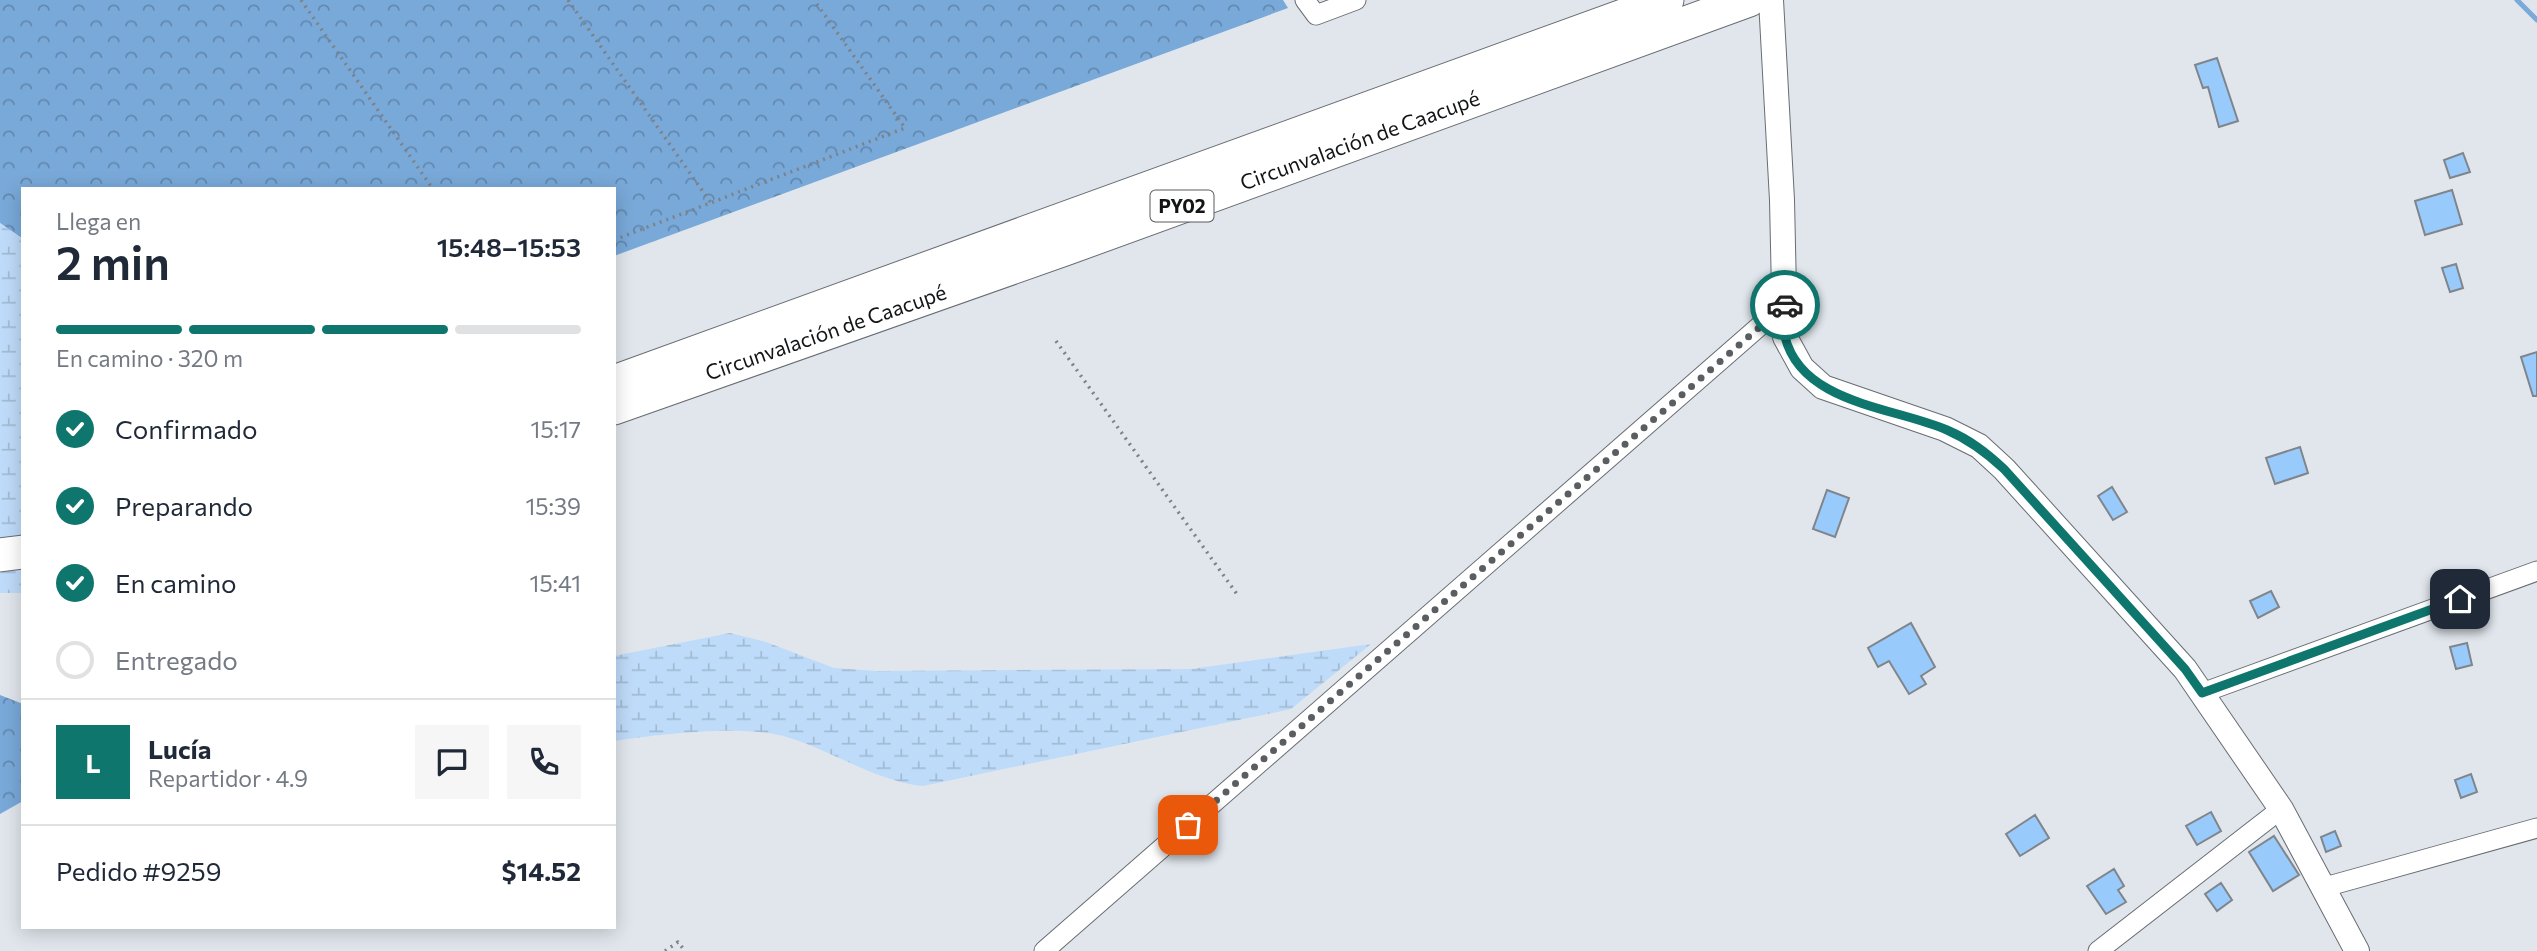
<!DOCTYPE html>
<html lang="es">
<meta charset="utf-8">
<style>
body{margin:0;font-family:Commissioner,sans-serif;background:#f6f6f7;color:#1f2937;height:100vh;display:flex;flex-direction:column;font-size:26px;white-space:nowrap}
*{box-sizing:border-box;margin:0}
p{font-size:23px;color:#747a83}
.icon{flex:none;width:38px;height:38px;fill:none;stroke:currentColor;stroke-width:2;stroke-linecap:round;stroke-linejoin:round}
.map{position:relative;flex:1;overflow:hidden}
.side{position:absolute;left:21px;top:187px;width:595px;height:742px;display:flex;flex-direction:column;background:#fff;border-radius:0px;box-shadow:0 4px 18px #0003}
.side>*{flex:none}
.pin{position:absolute;display:grid;place-items:center;width:60px;height:60px;color:#fff;margin:-30px;border-radius:14px;box-shadow:0 4px 10px #0006}
.courier{position:absolute;display:grid;place-items:center;width:70px;height:70px;margin:-35px;border:5px solid #0f766e;border-radius:50%;background:#fff;color:#222;box-shadow:0 2px 9px #0007}
.overview em{font-style:normal;font-weight:600}
.overview div{display:flex;flex-direction:column-reverse}
.overview{display:flex;align-items:center;justify-content:space-between;height:119px;padding:0 35px}
h1{font-size:46px;font-weight:600;line-height:52px}
.bar{display:grid;grid-template-columns:repeat(4,1fr);gap:10px 7px;align-content:center;height:84px;padding:0 35px}
.bar i{height:9px;border-radius:5px;background:#e0e1e3}
.bar .selected{background:#0f766e}
.bar p{grid-column:span 4}
.line{display:flex;align-items:center;gap:18px;padding:0 35px;border-top:2px solid #e0e1e3}
.line div{flex:1}
.round{display:grid;place-items:center;flex:none;width:74px;height:74px;border-radius:0px;background:#f6f6f7}
ol{padding:0 35px;list-style:none}
li{display:flex;align-items:center;gap:21px;height:77px}
li p{margin-inline-start:auto}
li .icon{padding:7px;border-radius:50%;background:#0f766e;color:#fff;stroke-width:4}
li:last-child{color:#747a83}
li i{width:38px;height:38px;border:4px solid #e0e1e3;border-radius:50%}
.map>svg:first-child{display:block}
.forest{fill:url(#forest-crowns)}
.wetland{fill:url(#wetland-marsh)}
.lines{fill:none;stroke-linecap:round;stroke-linejoin:round}
.stream{stroke:#7aaada;stroke-width:5}
.building{fill:#99cafc;stroke:#7f858b;stroke-width:2}
.minor-casing{stroke:#686d73;stroke-width:21}
.tertiary-casing{stroke:#686d73;stroke-width:26}
.trunk-casing{stroke:#686d73;stroke-width:35}
.path{stroke:#7e8286;stroke-width:3.5;stroke-dasharray:2 5;stroke-linecap:butt}
.minor{stroke:#fff;stroke-width:19}
.tertiary{stroke:#fff;stroke-width:24}
.trunk{stroke:#fff;stroke-width:33}
.done{stroke:#5a5e61;stroke-width:7;stroke-dasharray:0 12.6}
.route{stroke:#0f766e;stroke-width:9}
.labels{text-anchor:middle;stroke-width:5;stroke-linejoin:round;paint-order:stroke}
.shield{fill:#fff;stroke:#595a5c;stroke-width:2}
.shield-label{font-size:19px;font-weight:bold;fill:#121416}
.street-label{font-size:21px;fill:#121416;stroke:#fff}
</style>
<div class="map">
<svg width="2537" height="951" viewBox="0 0 2537 951">
<defs>
<pattern id="forest-crowns" width="20" height="18" patternUnits="userSpaceOnUse" patternTransform="scale(1.75)"><rect width="20" height="18" fill="#79a9d9"/><path d="M2 6a3 3 0 1 1 6 0M12 15a3 3 0 1 1 6 0" fill="none" stroke="#6288af"/></pattern>
<pattern id="wetland-marsh" width="20" height="14" patternUnits="userSpaceOnUse" patternTransform="scale(1.75)"><rect width="20" height="14" fill="#bedbf9"/><path d="M1 5h8M5 5V1M11 12h8M15 12V8" fill="none" stroke="#a2bbd5"/></pattern>
</defs>
<rect width="100%" height="100%" fill="#e0e6ec"/>
<!-- forest -->
<path class="forest" d="M0,0H1283L1288,8L614,256V189H23V239L0,223Z
M0,695L23,704V801L0,814Z"/>
<!-- wetland -->
<path class="wetland" d="M0,223L23,239V593H0Z
M730,633L766,642L834,668L877,671L1191,669L1371,644L1291,709L923,786C875,781 833,751 787,737C745,724 659,734 614,741V656Z"/>
<g class="lines">
<!-- stream -->
<path class="stream" d="M2517,0L2537,20"/>
</g>
<!-- building -->
<path class="building" d="M2217,58L2238,121L2219,127L2208,87L2203,88L2195,65Z
M2463,153L2470,172L2450,178L2444,160Z
M2452,190L2462,224L2425,235L2415,201Z
M2456,264L2463,288L2450,292L2442,268Z
M2537,352V396H2533L2521,357Z
M2300,447L2308,473L2275,484L2266,458Z
M2112,487L2127,512L2113,520L2098,496Z
M1827,490L1849,498L1835,537L1813,529Z
M2271,591L2279,607L2258,618L2250,601Z
M1911,623L1935,667L1921,676L1926,684L1909,694L1889,661L1878,667L1868,648Z
M2467,643L2472,665L2456,669L2450,647Z
M2471,774L2477,792L2461,798L2455,780Z
M2211,812L2221,831L2197,845L2186,826Z
M2035,815L2049,838L2020,856L2006,834Z
M2335,831L2341,846L2326,852L2321,837Z
M2274,836L2299,875L2273,891L2249,852Z
M2114,869L2124,886L2118,890L2126,902L2106,914L2087,886Z
M2221,883L2232,900L2217,911L2205,894Z"/>
<g class="lines">
<!-- minor casing -->
<g class="minor-casing">
<path id="minor" d="M1305,0L1316,15L1356,0
M2202,693L2537,571
M2325,887L2537,828
M1044,951L1785,304
M2098,951L2281,809"/>
</g>
<!-- tertiary casing -->
<g class="tertiary-casing">
<path id="tertiary" d="M1771,0L1782,200L1785,337L1802,368L1823,387L1945,429L1979,446L2004,469L2185,669L2281,809L2357,951"/>
</g>
<!-- trunk casing -->
<g class="trunk-casing">
<path id="trunk" d="M614,382L1667,0
M614,408L1065,249L1749,0
M0,555L23,552"/>
</g>
<!-- path -->
<path class="path" d="M301,0L433,189
M568,0L711,203
M614,240L905,128L814,0
M1056,341L1239,597
M665,951L678,942L685,951"/>
<!-- minor -->
<use href="#minor" class="minor"/>
<!-- tertiary -->
<use href="#tertiary" class="tertiary"/>
<!-- trunk -->
<use href="#trunk" class="trunk"/>
</g>
<g class="lines">
<!-- done -->
<path class="done" d="M1188,825L1785,305"/>
<!-- route -->
<path class="route" d="M1785,305C1785,314 1782,327 1785,337C1802,404 1894,407 1947,430C1970,440 1986,452 2004,469L2185,669L2202,693L2460,599"/>
</g>
<g class="labels">
<!-- shield labels -->
<rect class="shield" x="1150.5" y="190.5" width="63" height="31" rx="5"/>
<g class="shield-label">
<text x="1182" y="213">PY02</text>
</g>
<!-- street labels -->
<g class="street-label">
<text transform="translate(1360 141) rotate(-20)" y="7">Circunvalación de Caacupé</text>
<text transform="translate(826 333) rotate(-19)" y="7">Circunvalación de Caacupé</text>
</g>
</g>
</svg>
<div class="pin" style="left:1188px;top:825px;background:#ea580c"><svg class="icon" aria-label="bag" viewBox="0 0 24 24"><path d="M5 8h14l-1 12H6zM9 8a3 3 0 0 1 6 0"/></svg></div>
<div class="pin" style="left:2460px;top:599px;background:#1f2937"><svg class="icon" aria-label="home" viewBox="0 0 24 24"><path d="M3 11l9-7 9 7M6 9v11h12V9"/></svg></div>
<div class="courier" style="left:1785px;top:305px"><svg class="icon" aria-label="car" viewBox="0 0 24 24"><path d="M5 17H2v-5l4-1 3-4h7l3 4 3 1v5h-3M9 17h6M6 11h13"/><circle cx="7" cy="17" r="2"/><circle cx="17" cy="17" r="2"/></svg></div>
<section class="side">
<div class="overview"><div><h1>2 min</h1><p>Llega en</p></div><em>15:48–15:53</em></div>
<div class="bar"><i class="selected"></i><i class="selected"></i><i class="selected"></i><i></i><p>En camino · 320 m</p></div>
<ol>
<li><svg class="icon" aria-label="check" viewBox="0 0 24 24"><path d="M5 12l5 5 9-10"/></svg>Confirmado<p>15:17</p></li>
<li><svg class="icon" aria-label="check" viewBox="0 0 24 24"><path d="M5 12l5 5 9-10"/></svg>Preparando<p>15:39</p></li>
<li><svg class="icon" aria-label="check" viewBox="0 0 24 24"><path d="M5 12l5 5 9-10"/></svg>En camino<p>15:41</p></li>
<li><i></i>Entregado</li>
</ol>
<div class="line" style="height:126px"><b class="round" style="background:#0f766e;color:#fff">L</b><div><b>Lucía</b><p>Repartidor · 4.9</p></div><a class="round"><svg class="icon" aria-label="chat" viewBox="0 0 24 24"><path d="M4 5h16v11H9l-5 4z"/></svg></a><a class="round"><svg class="icon" aria-label="phone" viewBox="0 0 24 24"><path d="M5 4h4l2 5-3 2q2 4 5 5l2-3 5 2v4C11 20 4 13 5 4z"/></svg></a></div>
<div class="line" style="height:91px"><div>Pedido #9259</div><b>$14.52</b></div>
</section>
</div>
